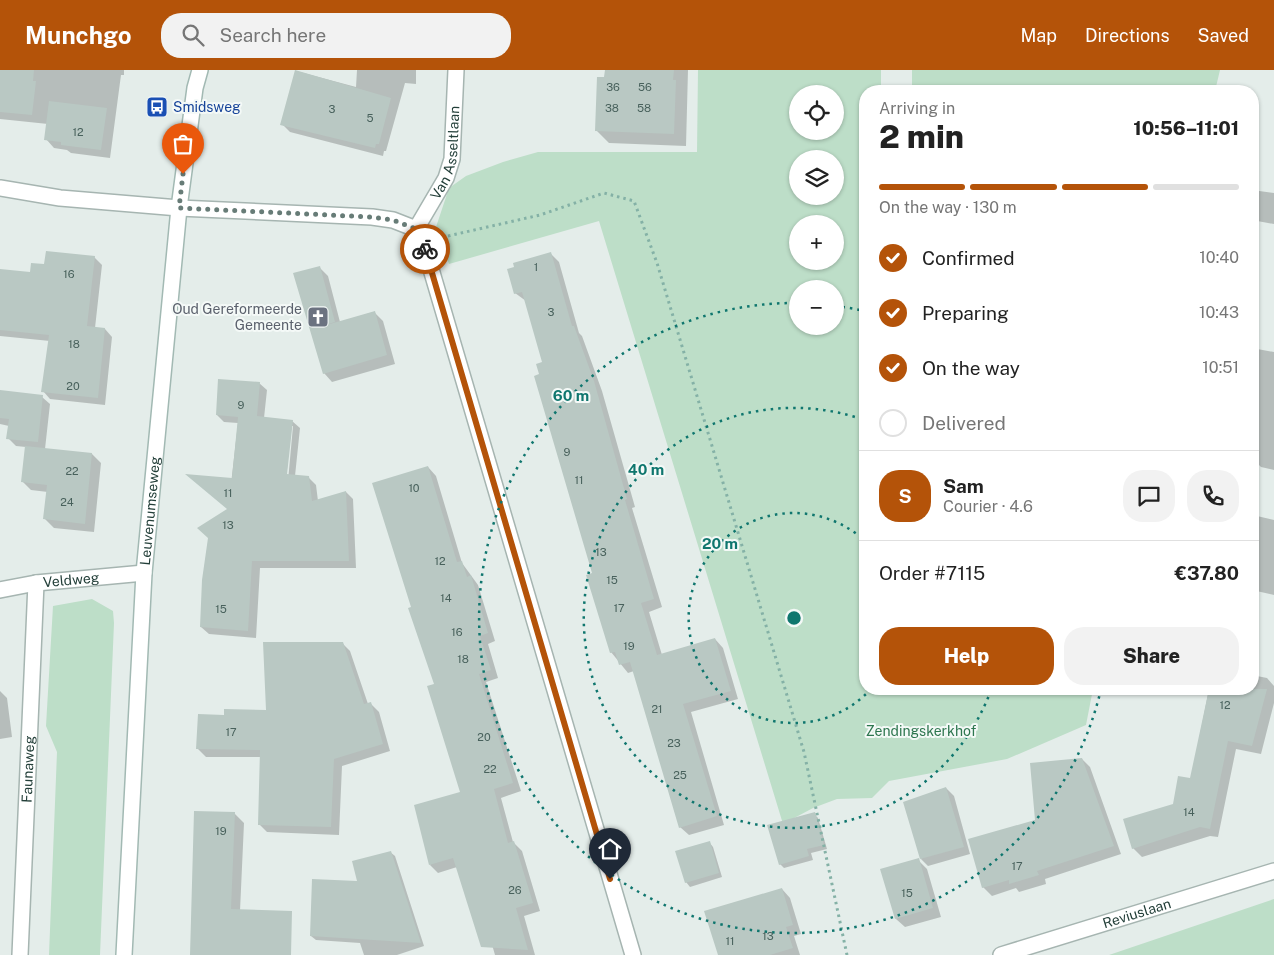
<!DOCTYPE html>
<meta charset="utf-8">
<style>
body{margin:0;font-family:"Public Sans",sans-serif;background:#f2f2f2;color:#222;height:100vh;display:flex;flex-direction:column;font-size:19px;white-space:nowrap}
*{box-sizing:border-box;margin:0}
p{font-size:16px;color:#767676}
.icon{flex:none;width:28px;height:28px;fill:none;stroke:currentColor;stroke-width:2;stroke-linecap:round;stroke-linejoin:round}
.map{position:relative;flex:1;overflow:hidden}
.details{position:absolute;left:859px;top:15px;width:400px;height:610px;display:flex;flex-direction:column;background:#fff;border-radius:20px;box-shadow:0 1px 4px #0004}
.details>*{flex:none}
.fabs{position:absolute;left:789px;top:15px;display:grid;gap:10px}
.fabs a{display:grid;place-items:center;width:55px;height:55px;border-radius:50%;background:#fff;box-shadow:0 1px 4px #0004;font-size:25px}
.pin{position:absolute;display:grid;place-items:center;width:42px;height:42px;color:#fff;margin:-51px -21px;border-radius:50% 50% 50% 0;rotate:-45deg;box-shadow:0 0 5px #0007}
.pin .icon{rotate:45deg}
.courier{position:absolute;display:grid;place-items:center;width:50px;height:50px;margin:-25px;border:4px solid #b45309;border-radius:50%;background:#fff;color:#222;box-shadow:0 1px 6px #0007}
.head em{font-style:normal;font-weight:800}
.head div{display:flex;flex-direction:column-reverse}
.head{display:flex;align-items:center;justify-content:space-between;height:85px;padding:0 20px}
h1{font-size:32px;font-weight:800;line-height:38px}
.bar{display:grid;grid-template-columns:repeat(4,1fr);gap:8px 5px;align-content:center;height:60px;padding:0 20px}
.bar i{height:6px;border-radius:4px;background:#e0e0e0}
.bar .current{background:#b45309}
.bar p{grid-column:span 4}
.line{display:flex;align-items:center;gap:12px;padding:0 20px;border-top:1px solid #e0e0e0}
.line div{flex:1}
.round{display:grid;place-items:center;flex:none;width:52px;height:52px;border-radius:20px;background:#f2f2f2}
ol{padding:0 20px;list-style:none}
li{display:flex;align-items:center;gap:15px;height:55px}
li p{margin-inline-start:auto}
li .icon{padding:5px;border-radius:50%;background:#b45309;color:#fff;stroke-width:4}
li:last-child{color:#767676}
li i{width:28px;height:28px;border:2px solid #e0e0e0;border-radius:50%}
.button{display:flex;gap:10px;margin-top:auto;padding:10px 20px}
.button a{flex:1;height:58px;border-radius:20px;background:#b45309;color:#fff;font-size:20px;font-weight:800;line-height:58px;text-align:center}
.button a+a{background:#f2f2f2;color:#222}
header{display:flex;align-items:center;gap:30px;box-sizing:border-box;height:70px;padding:0 25px;background:#b45309;color:#fff}
header strong{font-size:24px}
nav{display:flex;gap:28px;margin-inline-start:auto;font-size:18px}
.search{width:350px;height:45px;background:#f2f2f2;display:flex;align-items:center;gap:12px;box-sizing:border-box;padding:0 18px;border-radius:20px;color:#767676;font-size:19px}
.map>svg:first-child{display:block}
.green{fill:#bddec8;fill-rule:evenodd}
.shadow{fill:#0003;fill-rule:evenodd}
.building{fill:#b9c8c3}
.lines{fill:none;stroke-linecap:round;stroke-linejoin:round}
.minor-casing{stroke:#a6b5b1;stroke-width:18}
.secondary-casing{stroke:#a2b9b3;stroke-width:18}
.path{stroke:#84b1a6;stroke-width:3;stroke-dasharray:2.5 4;stroke-linecap:butt}
.minor{stroke:#fff;stroke-width:15}
.secondary{stroke:#fff;stroke-width:15}
.done{stroke:#677c77;stroke-width:5;stroke-dasharray:0 9}
.route{stroke:#b45309;stroke-width:6}
.ring{fill:none;stroke:#0f766e;stroke-width:2.5;stroke-dasharray:2.5 5}
.labels{text-anchor:middle;stroke-width:4;stroke-linejoin:round;paint-order:stroke}
.number-label{font-size:11px;fill:#48615c}
.transit-label{font-size:14px;fill:#164399;stroke:#f4f9f7;text-anchor:start}
.street-label{font-size:14px;fill:#233f39;stroke:#f4f9f7}
.worship-label{font-size:14px;fill:#5b616d;stroke:#f4f9f7;text-anchor:end}
.park-label{font-size:14px;fill:#2d764f;stroke:#f4f9f7}
.centre{fill:#0f766e;stroke:#f4f9f7;stroke-width:2.5}
.ring-label{font-size:15px;text-anchor:middle;font-weight:bold;fill:#0f766e;stroke:#f4f9f7;stroke-width:4;stroke-linejoin:round;paint-order:stroke}
</style>
<header>
<strong>Munchgo</strong>
<div class="search"><svg class="icon" aria-label="search" viewBox="0 0 24 24"><circle cx="10" cy="10" r="6"/><path d="M15 15l6 6"/></svg>Search here</div>
<nav><a>Map</a><a>Directions</a><a>Saved</a></nav>
</header>
<div class="map">
<svg width="1274" height="885" viewBox="0 0 1274 885">
<rect width="100%" height="100%" fill="#e4edea"/>
<!-- green -->
<path class="green" d="M698,0H881V21H865V619H1093L1086,655L1007,689L889,711L872,728L837,729L813,738L783,754L599,151L449,194L436,157L449,118L466,106L503,92L538,82H697ZM798,24H835V61H798ZM798,89H835V126H798ZM798,154H835V191H798ZM798,219H835V256H798Z
M912,0H1220L1215,21H912Z
M92,529L113,541L114,553L100,885H49L57,682L46,656L53,536Z
M1274,829V885H1109Z"/>
<!-- shadow -->
<path class="shadow" d="M0,0H124V5H121L110,88L71,83L67,80L54,78L46,69L48,54L0,49Z
M357,0H416V14L405,13L386,81H384L383,86L290,62L282,54L296,1L356,17Z
M606,0H688L686,76L609,73L596,60Z
M1252,120L1274,123V154L1252,150Z
M551,184L559,192L579,263L582,266L602,321L635,437L632,438L662,537L649,542L662,585L715,569L723,578L738,629L691,642L724,755L689,765L680,757L634,601L628,603L611,582L593,503L540,305L543,293L526,231L515,223Z
M94,187L102,195L95,258L105,259L112,267L105,335L50,329L43,321L50,271L0,266V200L31,204L45,195Z
M319,197L328,206L340,252L374,242L383,251L395,294L332,312L324,303L294,204Z
M1252,278L1274,282V400L1261,397L1253,389L1258,366L1252,365Z
M259,313L267,320L264,348L292,351L300,358L295,406L308,407L316,415L318,431L346,422L353,429L356,498H260L256,568L209,564L201,557L228,440L238,353L224,352L217,345ZM291,356H293L288,411L286,410Z
M0,322L42,327L50,334L45,379L92,384L101,393L94,462L54,458L45,449L48,422L31,420L22,411L26,377L16,376L8,368L9,356L0,354Z
M428,397L436,406L462,493L478,515L495,571L488,574L498,608L486,612L521,721L501,728L513,772L522,781L540,841L524,846L535,885H495L489,864L457,797L438,803L430,795L462,723L435,615L412,538Z
M1257,446L1274,450V525L1252,520V455H1255Z
M342,573L350,581L368,634H371L379,642L390,681L342,696L339,765L267,762L259,754L261,687H206L198,679L225,646L267,641Z
M1252,605L1267,608L1274,616V633L1261,684L1236,679L1218,767L1210,766L1142,787L1133,778L1174,735L1191,710L1209,619H1252Z
M0,621L7,628L12,667L0,669Z
M1082,689L1090,697L1121,784L1045,809L1046,814L1019,822L1016,818L992,826L983,817Z
M946,718L954,726L970,784L928,796L921,789Z
M234,743L244,753L240,841L258,885H191Z
M814,744L818,748L827,779L811,783L813,790L784,798L780,794Z
M709,772L713,777L722,807L690,817L686,812Z
M390,782L395,786L424,876L397,885H364L360,873L316,870L311,866L359,812Z
M918,790L927,799L941,847L905,857L896,849Z
M782,819L790,828L801,864L794,866L800,885H724Z"/>
<!-- building -->
<path class="building" d="M0,0H34L33,11H36L32,45L0,42Z
M295,0L391,28L379,74H376L375,78L280,55Z
M605,0H674L673,10H676L674,64L595,61L597,7H604Z
M49,31L107,38L101,80L61,75V72L44,70Z
M46,181L95,186L87,256L105,258L98,328L41,322L49,265L0,260V199L30,202L31,193L44,194Z
M551,182L572,256H574L594,311L627,429L625,430L654,529L641,533L657,585L715,568L731,621L683,634L717,746L679,758L630,592L619,595L615,582L610,583L586,505L592,503L534,306L539,304L536,294L542,292L522,222L514,224L507,199L514,197L513,193Z
M320,196L335,252L316,258L375,241L387,285L323,304L293,203Z
M218,309L260,312L257,346L293,350L287,404L309,406L312,431L346,421L349,491H252L248,561L200,557L202,510L208,468L197,458L227,439L185,404L232,408L238,347L216,345Z
M0,320L43,325L38,372L6,369L9,349L0,348Z
M25,376L92,383L85,454L43,449L47,415L21,412Z
M428,396L457,492L462,491L467,507L471,505L488,563L480,566L491,600L479,604L513,713L494,719L508,773L514,771L533,833L516,838L528,880L481,877L453,788L429,795L414,735L460,722L427,616L434,614L408,538L411,537L372,413Z
M263,572H343L364,634L371,632L383,674L334,689L331,757L258,755L260,680L196,679L198,644L224,645V639L266,640Z
M1209,619H1267L1252,676L1228,671L1210,759L1200,757L1132,779L1123,749L1173,734L1178,706L1190,708Z
M1082,688L1114,776L1037,801L1039,805L1009,814V810L982,818L968,769L1035,750L1030,693Z
M946,717L964,777L920,789L903,732Z
M194,741L235,742L231,839L292,841L291,885H190Z
M815,742L824,775L807,779L809,786L779,795L767,755Z
M710,771L719,803L685,813L675,781Z
M391,781L421,873L310,866L312,809L357,811L352,791Z
M919,788L933,838L895,849L880,799Z
M782,818L793,855L786,857L793,878L770,885H718L704,841Z"/>
<g class="lines">
<!-- minor casing -->
<g class="minor-casing">
<g id="minor">
<path d="M0,118L60,128L179,138L372,147L393,150L416,159L423,172L633,885"/>
<path id="s1" d="M416,159L446,108L452,89L456,0"/>
<path id="s2" d="M0,520L36,513L144,503"/>
<path id="s3" d="M20,885L36,513"/>
<path id="s4" d="M1001,885L1274,801"/>
</g>
</g>
<!-- secondary casing -->
<g class="secondary-casing">
<g id="secondary">
<path id="s5" d="M124,885L144,503L179,138L195,18L200,0"/>
</g>
</g>
<!-- path -->
<path class="path" d="M448,166L540,145L604,123L634,131L657,193L804,682L847,885"/>
<!-- minor -->
<use href="#minor" class="minor"/>
<!-- secondary -->
<use href="#secondary" class="secondary"/>
</g>
<g class="lines">
<!-- done -->
<path class="done" d="M183,104L179,138L372,147L393,150L416,159L425,179"/>
<!-- route -->
<path class="route" d="M425,179L610,809"/>
</g>
<!-- distance rings -->
<g class="ring">
<path d="M871 619A105 105 0 1 1 865 471"/>
<path d="M991 620A210 210 0 1 1 864 350"/>
<path d="M1101 619A315 315 0 1 1 797 233M835 236A315 315 0 0 1 865 241"/>
</g>
<!-- icons -->
<defs>
<g id="bus-square" transform="scale(1.125)"><rect x="-9" y="-9" width="18" height="18" rx="4" fill="#1a4fb4" stroke="#f4f9f7"/><path d="M-5-6H5V4H4V6H2V4H-2V6H-4V4H-5ZM-3.5-4V0h7V-4ZM-3.5 1.2v1.5H-2V1.2ZM2 1.2v1.5H3.5V1.2Z" fill="#fff"/></g>
<g id="church-square" transform="scale(1.125)"><rect x="-9" y="-9" width="18" height="18" rx="4" fill="#6b7280" stroke="#f4f9f7"/><path d="M-1.2-6h2.4v3.5h3.3v2.4h-3.3V6h-2.4V-.1h-3.3v-2.4h3.3Z" fill="#fff"/></g>
</defs>
<g fill-rule="evenodd">
<use href="#bus-square" x="157" y="37"/>
<use href="#church-square" x="318" y="247"/>
</g>
<g class="labels">
<!-- number labels -->
<g class="number-label">
<text x="613" y="21">36</text>
<text x="645" y="21">56</text>
<text x="612" y="42">38</text>
<text x="644" y="42">58</text>
<text x="332" y="43">3</text>
<text x="370" y="52">5</text>
<text x="78" y="66">12</text>
<text x="536" y="201">1</text>
<text x="69" y="208">16</text>
<text x="551" y="246">3</text>
<text x="74" y="278">18</text>
<text x="73" y="320">20</text>
<text x="241" y="339">9</text>
<text x="567" y="386">9</text>
<text x="72" y="405">22</text>
<text x="579" y="414">11</text>
<text x="414" y="422">10</text>
<text x="228" y="427">11</text>
<text x="67" y="436">24</text>
<text x="228" y="459">13</text>
<text x="601" y="486">13</text>
<text x="440" y="495">12</text>
<text x="612" y="514">15</text>
<text x="446" y="532">14</text>
<text x="619" y="542">17</text>
<text x="221" y="543">15</text>
<text x="457" y="566">16</text>
<text x="629" y="580">19</text>
<text x="463" y="593">18</text>
<text x="1225" y="639">12</text>
<text x="657" y="643">21</text>
<text x="231" y="666">17</text>
<text x="484" y="671">20</text>
<text x="674" y="677">23</text>
<text x="490" y="703">22</text>
<text x="680" y="709">25</text>
<text x="1189" y="746">14</text>
<text x="221" y="765">19</text>
<text x="1017" y="800">17</text>
<text x="515" y="824">26</text>
<text x="907" y="827">15</text>
<text x="768" y="870">13</text>
<text x="730" y="875">11</text>
</g>
<!-- transit labels -->
<g class="transit-label">
<text x="173" y="42">Smidsweg</text>
</g>
<!-- street labels -->
<g class="street-label">
<text dy="5" stroke="none"><textPath href="#s1" startOffset="84">Van Asseltlaan</textPath></text>
<text dy="5" stroke="none"><textPath href="#s5" startOffset="445">Leuvenumseweg</textPath></text>
<text dy="5" stroke="none"><textPath href="#s2" startOffset="72">Veldweg</textPath></text>
<text dy="5" stroke="none"><textPath href="#s3" startOffset="186">Faunaweg</textPath></text>
<text dy="5" stroke="none"><textPath href="#s4" startOffset="142">Reviuslaan</textPath></text>
</g>
<!-- worship labels -->
<g class="worship-label">
<text x="302" y="244">Oud Gereformeerde<tspan x="302" dy="16">Gemeente</tspan></text>
</g>
<!-- park labels -->
<g class="park-label">
<text x="921" y="666">Zendingskerkhof</text>
</g>
</g>
<circle cx="794" cy="548" r="8" class="centre"/>
<g class="ring-label">
<text x="571" y="331">60 m</text>
<text x="646" y="405">40 m</text>
<text x="720" y="479">20 m</text>
</g>
</svg>
<div class="fabs">
<a><svg class="icon" aria-label="locate" viewBox="0 0 24 24"><circle cx="12" cy="12" r="6"/><path d="M12 2v4M12 18v4M2 12h4M18 12h4"/></svg></a>
<a><svg class="icon" aria-label="layers" viewBox="0 0 24 24"><path d="M12 4l9 5-9 5-9-5zM3 14l9 5 9-5"/></svg></a>
<a>+</a>
<a>−</a>
</div>
<div class="pin" style="left:183px;top:104px;background:#ea580c"><svg class="icon" aria-label="bag" viewBox="0 0 24 24"><path d="M5 8h14l-1 12H6zM9 8a3 3 0 0 1 6 0"/></svg></div>
<div class="pin" style="left:610px;top:809px;background:#1f2937"><svg class="icon" aria-label="home" viewBox="0 0 24 24"><path d="M3 11l9-7 9 7M6 9v11h12V9"/></svg></div>
<div class="courier" style="left:425px;top:179px"><svg class="icon" aria-label="bike" viewBox="0 0 24 24"><circle cx="6" cy="16" r="4"/><circle cx="18" cy="16" r="4"/><path d="M6 16l4-8h5l3 8M10 8l3 8H6M13 5h3"/></svg></div>
<section class="details">
<div class="head"><div><h1>2 min</h1><p>Arriving in</p></div><em>10:56–11:01</em></div>
<div class="bar"><i class="current"></i><i class="current"></i><i class="current"></i><i></i><p>On the way · 130 m</p></div>
<ol>
<li><svg class="icon" aria-label="check" viewBox="0 0 24 24"><path d="M5 12l5 5 9-10"/></svg>Confirmed<p>10:40</p></li>
<li><svg class="icon" aria-label="check" viewBox="0 0 24 24"><path d="M5 12l5 5 9-10"/></svg>Preparing<p>10:43</p></li>
<li><svg class="icon" aria-label="check" viewBox="0 0 24 24"><path d="M5 12l5 5 9-10"/></svg>On the way<p>10:51</p></li>
<li><i></i>Delivered</li>
</ol>
<div class="line" style="height:90px"><b class="round" style="background:#b45309;color:#fff">S</b><div><b>Sam</b><p>Courier · 4.6</p></div><a class="round"><svg class="icon" aria-label="chat" viewBox="0 0 24 24"><path d="M4 5h16v11H9l-5 4z"/></svg></a><a class="round"><svg class="icon" aria-label="phone" viewBox="0 0 24 24"><path d="M5 4h4l2 5-3 2q2 4 5 5l2-3 5 2v4C11 20 4 13 5 4z"/></svg></a></div>
<div class="line" style="height:65px"><div>Order #7115</div><b>€37.80</b></div>
<div class="button"><a>Help</a><a>Share</a></div>
</section>
</div>
